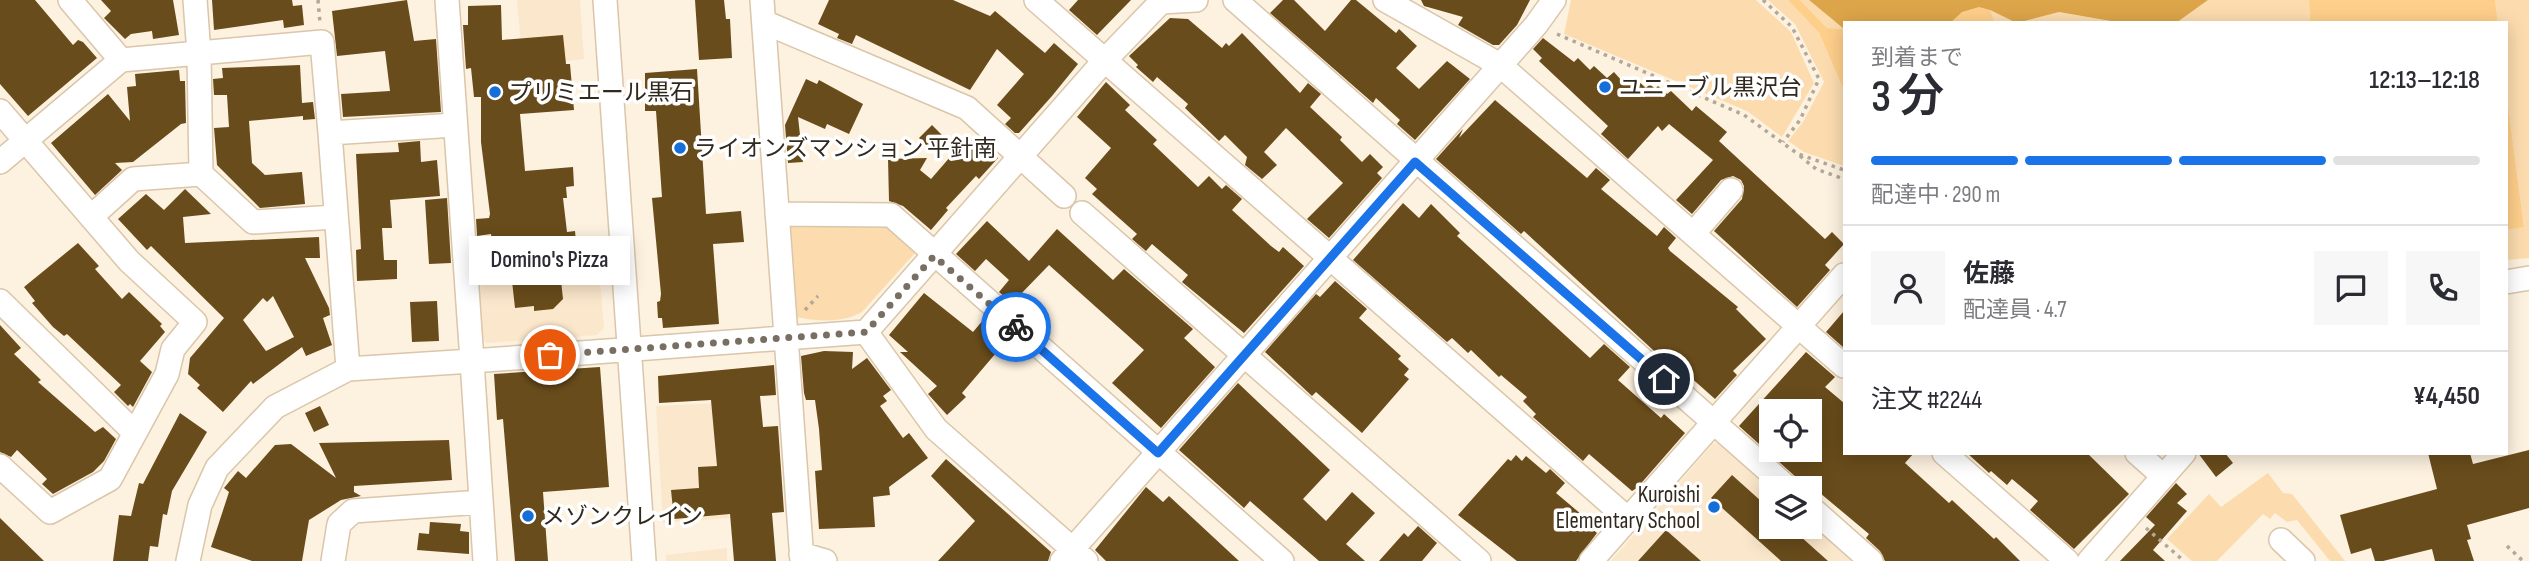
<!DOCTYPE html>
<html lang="ja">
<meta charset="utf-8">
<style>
body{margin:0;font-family:"Sofia Sans Condensed","Noto Sans JP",sans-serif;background:#f7f7f7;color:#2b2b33;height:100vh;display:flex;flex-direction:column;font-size:26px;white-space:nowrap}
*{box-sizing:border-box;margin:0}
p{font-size:23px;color:#7c7c81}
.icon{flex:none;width:38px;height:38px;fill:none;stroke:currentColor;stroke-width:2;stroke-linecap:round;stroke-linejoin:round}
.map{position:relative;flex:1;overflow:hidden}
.drawer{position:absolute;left:1843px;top:21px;width:665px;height:434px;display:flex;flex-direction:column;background:#fff;border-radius:0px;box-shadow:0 4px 18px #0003}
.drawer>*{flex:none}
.fabs{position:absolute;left:1759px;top:399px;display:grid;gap:14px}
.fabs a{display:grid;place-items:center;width:63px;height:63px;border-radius:0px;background:#fff;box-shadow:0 4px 18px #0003;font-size:35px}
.pin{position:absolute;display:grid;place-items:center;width:60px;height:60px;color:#fff;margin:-30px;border:4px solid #fff;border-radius:50%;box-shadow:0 2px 7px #0007}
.courier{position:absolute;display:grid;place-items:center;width:70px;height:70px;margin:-35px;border:5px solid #1a73e8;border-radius:50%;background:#fff;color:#222;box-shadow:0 2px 9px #0007}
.bubble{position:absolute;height:49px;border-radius:0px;background:#fff;box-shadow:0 4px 18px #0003;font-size:23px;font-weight:600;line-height:49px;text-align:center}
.summary em{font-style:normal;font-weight:600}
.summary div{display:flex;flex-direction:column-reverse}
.summary{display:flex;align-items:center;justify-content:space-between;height:119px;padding:0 28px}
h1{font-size:46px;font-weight:600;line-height:52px}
.bar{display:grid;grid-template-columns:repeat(4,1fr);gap:10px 7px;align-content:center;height:84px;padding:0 28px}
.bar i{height:9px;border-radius:5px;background:#e1e1e2}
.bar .active{background:#1a73e8}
.bar p{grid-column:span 4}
.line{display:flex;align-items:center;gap:18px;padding:0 28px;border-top:2px solid #e1e1e2}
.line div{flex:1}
.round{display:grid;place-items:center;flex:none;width:74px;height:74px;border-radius:0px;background:#f7f7f7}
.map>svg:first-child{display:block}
.built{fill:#fbe7cb}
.green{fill:#fcdcaf}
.forest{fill:#dda54a}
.water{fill:#fecf8b}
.building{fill:#694c1b;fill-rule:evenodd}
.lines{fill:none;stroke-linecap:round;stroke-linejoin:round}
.minor-casing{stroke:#dac6aa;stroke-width:26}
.path{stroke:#b2a798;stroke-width:3.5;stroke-dasharray:3.5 5;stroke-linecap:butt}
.minor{stroke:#fff;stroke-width:23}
.done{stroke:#786f62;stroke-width:7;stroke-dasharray:0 12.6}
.route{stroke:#1a73e8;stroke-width:9}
.poi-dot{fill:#166fd8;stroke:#fff;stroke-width:2.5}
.labels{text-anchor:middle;stroke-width:7;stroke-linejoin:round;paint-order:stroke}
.poi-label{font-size:23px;fill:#31291e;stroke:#fff;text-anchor:start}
</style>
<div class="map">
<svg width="2529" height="561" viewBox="0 0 2529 561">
<rect width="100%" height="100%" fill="#fdf1df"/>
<!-- built -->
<path class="built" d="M517,0H580L584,59L523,66Z
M599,268L604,328L597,335L486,343L478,334L472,278Z
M720,403L729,518L663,523L656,406Z
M1714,443H1725L1776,488H1771V527H1810V518L1859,561H1611Z
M727,548V561H666V555Z"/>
<!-- green -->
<path class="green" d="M1571,0H1756L1791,32L1814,83L1782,137L1747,111L1564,34Z
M1768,0H1788L1819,33L1844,91V166L1804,152L1788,141L1803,122L1824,82L1795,24Z
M1800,0H1809L1844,29L1827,28Z
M2208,0H2309L2310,23H2176Z
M2495,0H2529V258L2506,260V230L2524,226L2506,89V23H2498Z
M1990,10L2017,22L2059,12L2122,23H1995Z
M797,221L888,222L915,253L862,312C845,323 813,322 793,316L785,229Z
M2268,473L2283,493L2292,494L2345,561H2330L2297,520L2287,522L2275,513L2270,519L2263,514L2217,561H2192L2167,539L2209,494L2221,507Z"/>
<!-- forest -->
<path class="forest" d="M1809,0H2208L2176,23H2122L2059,12L2017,23L1990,10L1950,23H1844V29Z"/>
<!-- water -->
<path class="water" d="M1788,0H1800L1827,28L1844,29V91L1819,33Z
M2309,0H2495L2498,23H2310Z
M1979,7L1990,10L1995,23H1950L1962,12Z
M2506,89L2524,227L2506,230Z"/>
<!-- building -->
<path class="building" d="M0,0H35L73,45L78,40L83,42L97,58L28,116L0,84Z
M101,0H173L179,35L153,39L152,31L131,34L125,39L104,18L111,11Z
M212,0H292L293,6L302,5L304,25L284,28L283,20L276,21L214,30Z
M407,0L414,41L436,39L441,112L343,117L341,94L390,91L385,51L337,56L332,11Z
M695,0H724L726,19H730L732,58L699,60Z
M829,0H953L990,16L995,11L1045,53L1054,43L1078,64L1052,96L1019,133H1015L1005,124L1011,118L997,105L1024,74L997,49L970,90L856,35L852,44L837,38L839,34L818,24Z
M1078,0H1131L1097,35L1069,10Z
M1283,0H1294L1325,31L1351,0H1356L1396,33L1399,29L1417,46L1396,68L1419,89L1447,61L1470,79L1415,140L1397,124L1400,120L1376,98L1373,103L1270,13Z
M1421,0H1530L1517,25L1499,45H1493L1458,25L1463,17L1424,6Z
M501,5L502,40L563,35L566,64H570L574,110L520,114L525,171L573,167L574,186L566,187L567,198H563L567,232L575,231L577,253L594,251L596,267L560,271L563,299L553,309L534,311V306L515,308L511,272L495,274L491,234L477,236L476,219L489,218L490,214L481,142V97H474L471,68L466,69L463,25H468V6Z
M1170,18L1188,19L1222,48L1226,43L1229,46L1242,33L1300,93L1308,83L1321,94L1310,107L1342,137L1340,140L1362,162L1370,154L1383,167L1377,173L1382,178L1329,238L1307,219L1343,183L1286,128L1264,152L1277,165L1262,179L1245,165L1247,157L1225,135L1219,141L1185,108L1188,104L1157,77L1153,82L1136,67L1138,65L1129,56Z
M1543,38L1574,62L1578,58L1590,70L1594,66L1607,78L1614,72L1622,81L1626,77L1634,85L1638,81L1646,88L1650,84L1655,89L1658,86L1667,94L1671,91L1692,111L1696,106L1727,132L1719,141L1825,239L1832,232L1844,244L1825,265L1830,270L1797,307L1714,231L1742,199L1744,186L1741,180L1733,176L1721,180L1692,214L1676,200L1713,160L1669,124L1662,131L1658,126L1628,159L1601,134L1608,126L1539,61L1542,58L1533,49Z
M300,65L302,103L313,102L315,119L303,120V113V116L249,121L252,163L265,175L302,172L305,204L260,208L217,165L214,128L229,127L227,95H214L213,79L223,78L222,68Z
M697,69L706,214L741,211L744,242L713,244L719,324L663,328L662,318H658L657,302L660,301L661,294L652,198L662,197L656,111H645V73Z
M179,70L180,81H185L186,123L181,124L133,162L115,163L122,170L95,195L51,143L108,94L130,121L127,87L136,86L135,74Z
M806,79L817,84L819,80L863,104L849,134L827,124L825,129L798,117L803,162L788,163L785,125Z
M1106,82L1130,105L1125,110L1157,140L1153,144L1198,187L1209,176L1222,189L1226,185L1242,199L1232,210L1271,246L1279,252L1283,247L1304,266L1244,333L1182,282L1188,275L1152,244L1146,251L1132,239L1137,234L1092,194L1097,189L1085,178L1111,148L1077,117Z
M1495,100L1587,178L1596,168L1610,180L1601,189L1657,236L1664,227L1676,238L1668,248L1670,251L1738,307L1736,309L1766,339L1733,371L1737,375L1715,399L1670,359L1666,362L1524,231L1521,234L1436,159L1463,129L1459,138Z
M932,125L942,135L932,151L919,138Z
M971,140H978L998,158L979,179L976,176L946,208L948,210L931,230L903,206L889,201L888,159L927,158L920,170L931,179L957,149L960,152Z
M420,141L421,162L437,160L440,196L390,200L392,228H382L384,260H397V279L357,281L356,250L361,249L356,154L399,152L398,143Z
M185,189L211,214L183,217L185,243L319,237L320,258H305L329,308L330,315L323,318L332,345L306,356L302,347L253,384L251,381L223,412L197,388L200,385L188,374L190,358L224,318L151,246L147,250L118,219L146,194L164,210ZM273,296L294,337L266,351L243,320L263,298L267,302Z
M447,198L451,263L429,264L425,200Z
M1403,203L1419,218L1431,204L1460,233L1457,236L1590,358L1604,344L1630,367L1618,380L1661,418L1664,414L1685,433L1637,488L1632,491L1589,454L1583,461L1533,417L1536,414L1523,401L1527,397L1501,375L1499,377L1471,350L1468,353L1452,338L1447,342L1353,260Z
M987,221L1029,261L1057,229L1113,280L1124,269L1193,329L1184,338L1215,367L1161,428L1112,383L1144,350L1049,265L1012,303L999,292L1009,280L986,259L975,271L956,254Z
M78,243L99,266L95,269L122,299L129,292L162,324L160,326L165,332L140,361L152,372L133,407L130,404L128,406L114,392L121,385L67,334L64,336L53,327L32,303L35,301L24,287Z
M1335,281L1367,309L1359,318L1401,356L1398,359L1409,369L1404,375L1409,379L1362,433L1316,392L1312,396L1265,352L1316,294L1320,297Z
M924,293L973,332L984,319L1007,340L962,393L966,397L947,415L928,394L937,386L900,352H908L889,335Z
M437,301L439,341L412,342L410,302Z
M1844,311V348L1826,332Z
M0,325L21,348L14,354L41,380L38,382L95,432L103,427L116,439L104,461L93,472L53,494L42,484L47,479L17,450L11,457L0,452Z
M824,351L853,352L852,369L867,358L891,390L883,396L887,401L880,406L903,438L909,433L928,458L889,487L890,495L873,497L875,527L819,529L815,471L822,470L819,429L815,400H806L804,393L801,356Z
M1806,352L1835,377L1825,387L1844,403V453H1914L1905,463L1949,503L1952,500L1994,539L1996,537L2020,561H1885L1880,551L1866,538L1869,534L1814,488H1804L1797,478L1739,426ZM1771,411H1810V450H1771Z
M774,365L776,395L760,396L763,427L778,426L784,512L772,513L776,561H734L730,514L674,519L671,490L699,488L698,467L717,466L711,400L659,403L658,376Z
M600,367L609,487L543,492L548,561H515L503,419L497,420L494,374Z
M1238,383L1330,470L1303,499L1326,521L1352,492L1375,513L1346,544L1365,561H1319L1250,501L1244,508L1179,450Z
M320,406L329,425L314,432L305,413Z
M180,413L207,432L172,491L167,515L163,514L158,547L150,546L148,561H113L119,515L131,516L139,483L143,484Z
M449,440L452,480L354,486V492L361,496L341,500L309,520L302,561H252L211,547L229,492L224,488L238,471L246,478L275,445L291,444L336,478L319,443Z
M2529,450V508L2467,525L2471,539L2467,540L2474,561H2435L2432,549L2383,561H2375L2371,548L2351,554L2340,515L2437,489L2428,453H2470L2473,464Z
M1967,453H2087L2129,494L2074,549L2030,510L2038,501L2012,479L2007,485L1991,471L1989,473Z
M2198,453H2225L2233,463L2216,477Z
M1516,455L1522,461L1526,456L1546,473L1550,469L1565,483L1556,493L1588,520L1585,523L1597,533L1576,561H1517L1458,515L1508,459L1511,461Z
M946,459L1051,552L1048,561H938L975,521L931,476Z
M1732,475L1771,510V527H1790L1828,561H1781L1711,498Z
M2176,483L2187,494L2177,503L2187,511L2153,550L2165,561H2120L2155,525L2146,517Z
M1146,487L1163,502L1169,496L1239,561H1106L1095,550Z
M0,518L44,561H0Z
M430,522L461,524L460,531L469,532V554L417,550L419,533L429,534Z
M1418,526L1437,543L1422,561H1379L1404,533L1408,537Z
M1666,530L1701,561H1638Z"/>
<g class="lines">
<!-- minor casing -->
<g class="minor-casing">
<path id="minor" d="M70,0L121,60L322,42L330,133
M195,0L199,54L201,174
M605,0L644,561
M762,0L802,561
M1036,0L1628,519
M1235,0L1788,488
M1385,0L1500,65L1844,366
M764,22L967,108L1064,196
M0,111L129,261L195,322L173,349L167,374L110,479L50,512L0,466
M0,162L121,60
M1082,213L1479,561
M777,214L891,215L1282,561
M91,217L133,179L201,174L253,222L336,217
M1693,234L1731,190
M2506,282L2529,278
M0,301L135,433
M866,332L936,429L1086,561
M348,369L330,133L455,125
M1944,453L2067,561
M2137,453L2163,476
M1810,507L1871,561
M2281,540L2303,561
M801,554L825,561
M188,561L200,505L217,468L275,407L348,369L472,361L447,0
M333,561L339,524L353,511L481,502
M485,561L472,361L866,332L1105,60L1161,2L1196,0
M1062,561L1536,25L1554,0
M1591,561L1844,275
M2089,561L2184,453"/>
</g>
<!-- path -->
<path class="path" d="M318,0L320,23
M1763,0L1792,27L1819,79L1800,120L1783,142
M1557,34L1744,115L1798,154L1844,170
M1800,156L1816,169L1844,179
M805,310L818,296
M2146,528L2184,561
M2507,546L2523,561"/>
<!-- minor -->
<use href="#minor" class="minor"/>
</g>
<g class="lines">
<!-- done -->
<path class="done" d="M550,355L866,332L934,256L1016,327"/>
<!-- route -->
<path class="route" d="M1016,327L1158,453L1415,162L1664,379"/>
</g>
<!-- markers -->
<g class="poi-dot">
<circle cx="1605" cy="87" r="7"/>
<circle cx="495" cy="92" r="7"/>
<circle cx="680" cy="148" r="7"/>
<circle cx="1714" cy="507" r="7"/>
<circle cx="528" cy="516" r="7"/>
</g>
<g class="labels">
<!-- poi labels -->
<g class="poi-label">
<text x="1619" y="95">ユニーブル黒沢台</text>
<text x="509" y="100">プリミエール黒石</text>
<text x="694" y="156">ライオンズマンション 平針南</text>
<text x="1700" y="502" text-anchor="end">Kuroishi<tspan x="1700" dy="26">Elementary School</tspan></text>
<text x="542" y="524">メゾンクレイン</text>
</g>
</g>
</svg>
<div class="fabs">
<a><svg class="icon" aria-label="locate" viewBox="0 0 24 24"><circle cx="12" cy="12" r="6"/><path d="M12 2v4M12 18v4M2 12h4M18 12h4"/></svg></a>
<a><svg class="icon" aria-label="layers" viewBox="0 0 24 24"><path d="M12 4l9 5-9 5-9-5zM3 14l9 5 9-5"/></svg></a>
</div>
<div class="pin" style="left:550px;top:355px;background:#ea580c"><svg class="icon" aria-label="bag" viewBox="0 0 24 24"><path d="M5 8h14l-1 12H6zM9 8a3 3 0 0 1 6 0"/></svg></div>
<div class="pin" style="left:1664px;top:379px;background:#1f2937"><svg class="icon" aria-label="home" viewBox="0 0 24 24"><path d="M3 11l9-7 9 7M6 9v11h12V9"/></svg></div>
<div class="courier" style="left:1016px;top:327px"><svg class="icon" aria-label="bike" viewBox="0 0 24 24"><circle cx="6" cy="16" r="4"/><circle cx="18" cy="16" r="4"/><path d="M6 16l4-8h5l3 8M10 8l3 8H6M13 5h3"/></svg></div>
<div class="bubble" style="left:469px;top:236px;width:161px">Domino's Pizza</div>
<section class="drawer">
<div class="summary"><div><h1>3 分</h1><p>到着まで</p></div><em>12:13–12:18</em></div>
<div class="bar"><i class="active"></i><i class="active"></i><i class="active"></i><i></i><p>配達中 · 290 m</p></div>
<div class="line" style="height:126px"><a class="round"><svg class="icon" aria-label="person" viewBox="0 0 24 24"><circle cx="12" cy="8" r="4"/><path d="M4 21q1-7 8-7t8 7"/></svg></a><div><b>佐藤</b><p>配達員 · 4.7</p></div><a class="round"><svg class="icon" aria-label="chat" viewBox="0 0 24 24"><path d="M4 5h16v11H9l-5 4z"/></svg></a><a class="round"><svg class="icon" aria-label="phone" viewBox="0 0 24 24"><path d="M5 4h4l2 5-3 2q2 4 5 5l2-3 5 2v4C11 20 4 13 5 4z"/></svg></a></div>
<div class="line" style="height:91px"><div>注文 #2244</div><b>¥4,450</b></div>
</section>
</div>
